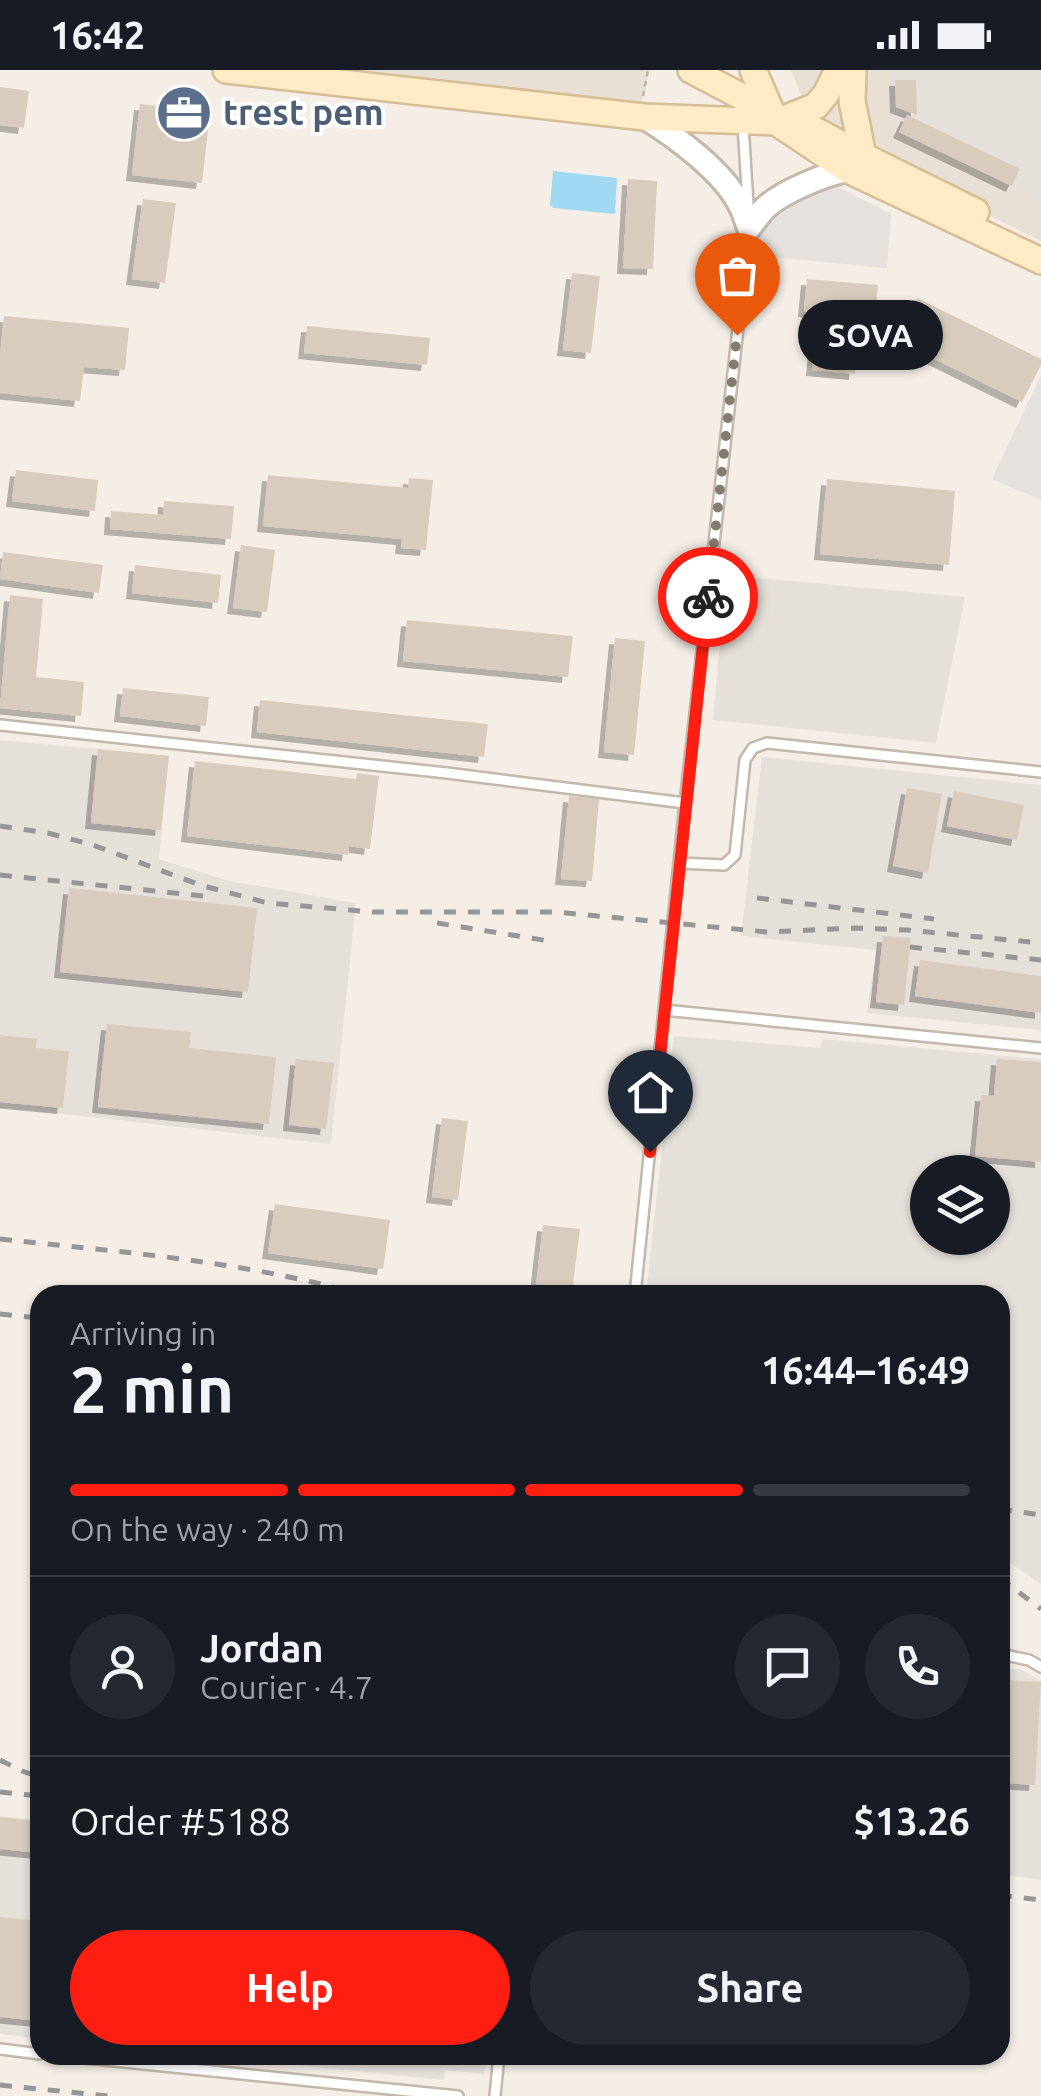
<!DOCTYPE html>
<meta charset="utf-8">
<style>
body{margin:0;font-family:Ubuntu,sans-serif;background:#242831;color:#f1f3f6;height:100vh;display:flex;flex-direction:column;font-size:38px;white-space:nowrap}
*{box-sizing:border-box;margin:0}
p{font-size:32px;color:#9ea1a6}
.icon{flex:none;width:55px;height:55px;fill:none;stroke:currentColor;stroke-width:2;stroke-linecap:round;stroke-linejoin:round}
.map{position:relative;flex:1;overflow:hidden}
.side{position:absolute;left:30px;top:1215px;width:980px;height:780px;display:flex;flex-direction:column;background:#171b24;border-radius:30px;box-shadow:0 2px 8px #0004}
.side>*{flex:none}
.controls{position:absolute;left:910px;top:1085px;display:grid;gap:20px}
.controls a{display:grid;place-items:center;width:100px;height:100px;border-radius:50%;background:#171b24;box-shadow:0 2px 8px #0004;font-size:50px}
.pin{position:absolute;display:grid;place-items:center;width:85px;height:85px;color:#fff;margin:-102px -42px;border-radius:50% 50% 50% 0;rotate:-45deg;box-shadow:0 0 10px #0007}
.pin .icon{rotate:45deg}
.courier{position:absolute;display:grid;place-items:center;width:100px;height:100px;margin:-50px;border:8px solid #ff1e12;border-radius:50%;background:#fff;color:#222;box-shadow:0 2px 12px #0007}
.bubble{position:absolute;height:70px;border-radius:35px;background:#171b24;box-shadow:0 2px 8px #0004;font-size:32px;font-weight:700;line-height:70px;text-align:center}
.headline em{font-style:normal;font-weight:700}
.headline div{display:flex;flex-direction:column-reverse}
.headline{display:flex;align-items:center;justify-content:space-between;height:170px;padding:0 40px}
h1{font-size:65px;font-weight:700;line-height:75px}
.bar{display:grid;grid-template-columns:repeat(4,1fr);gap:15px 10px;align-content:center;height:120px;padding:0 40px}
.bar i{height:12px;border-radius:8px;background:#363941}
.bar .active{background:#ff1e12}
.bar p{grid-column:span 4}
.line{display:flex;align-items:center;gap:25px;padding:0 40px;border-top:2px solid #363941}
.line div{flex:1}
.round{display:grid;place-items:center;flex:none;width:105px;height:105px;border-radius:52px;background:#242831}
.action{display:flex;gap:20px;margin-top:auto;padding:20px 40px}
.action a{flex:1;height:115px;border-radius:60px;background:#ff1e12;color:#fff;font-size:40px;font-weight:700;line-height:115px;text-align:center}
.action a+a{background:#242831;color:#f1f3f6}
.status{display:flex;justify-content:space-between;align-items:center;height:70px;padding:0 50px;background:#171b24;direction:ltr}
.status svg{height:28px;fill:currentColor}
.map>svg:first-child{display:block}
.residential{fill:#e8e0d4}
.industrial{fill:#e6e0db;fill-rule:evenodd}
.parking{fill:#e4e1df}
.water{fill:#a1d9f2}
.building{fill:#d9ccbe;filter:url(#shadow)}
.lines{fill:none;stroke-linecap:round;stroke-linejoin:round}
.service-casing{stroke:#c2b8ac;stroke-width:14}
.tertiary-casing{stroke:#c2b8ac;stroke-width:28}
.secondary-casing{stroke:#d5be95;stroke-width:30}
.path{stroke:#c1af9a;stroke-width:2.5;stroke-dasharray:5 5;stroke-linecap:butt}
.service{stroke:#fff;stroke-width:9}
.tertiary{stroke:#fff;stroke-width:22}
.secondary{stroke:#ffebc5;stroke-width:25}
.rail{stroke:#969696;stroke-width:5;stroke-dasharray:12 12;stroke-linecap:butt}
.done{stroke:#847c73;stroke-width:10;stroke-dasharray:0 18}
.route{stroke:#ff1e12;stroke-width:12}
.labels{text-anchor:middle;stroke-width:8;stroke-linejoin:round;paint-order:stroke}
.service-label{font-size:35px;font-weight:bold;fill:#4e5e75;stroke:#fff;text-anchor:start}
</style>
<div class="status"><b>16:42</b><svg viewBox="0 0 49 12"><path d="M0 12V9h3v3zM5 12V6h3v6zM10 12V3h3v9zM15 12V0h3v12zM26 1h20v11H26zM47 4h2v5h-2z"/></svg></div>
<div class="map">
<svg width="1041" height="2026" viewBox="0 0 1041 2026">
<defs>
<filter id="shadow"><feDropShadow dx="-6" dy="6" stdDeviation="0" flood-color="#0004"/></filter>
</defs>
<rect width="100%" height="100%" fill="#f4eee6"/>
<!-- residential -->
<path class="residential" d="M296,0H650L640,38Z
M791,0H1041V171L816,62Z"/>
<!-- industrial -->
<path class="industrial" d="M891,0H1041V133L894,63Z
M726,505L965,527L936,673L713,650Z
M0,670L169,686L159,789L229,811L356,833L331,1074L0,1037Z
M762,687L1041,715V960L867,943L876,880L741,866Z
M674,966L821,978L822,969L1041,989V1514L1000,1486V1225H646ZM928,1102H992V1168H928Z
M1000,1599H1020L1041,1611V1810L1000,1804Z
M0,1746L40,1751V1969L0,1964Z
M198,1985H487L484,2004L445,2000L444,2010Z"/>
<!-- parking -->
<path class="parking" d="M835,115L891,144L887,198L758,186L761,149L773,140Z
M1041,305V430L992,409Z"/>
<!-- water -->
<path class="water" d="M553,101L617,108L615,144L553,138L550,135Z"/>
<!-- building -->
<path class="building" d="M895,10H916L917,45L896,37Z
M0,17L29,21L24,58L0,55Z
M140,34L210,42L202,113L132,105Z
M907,45L1020,99L1012,116L899,62Z
M628,109L657,111L653,199L623,198Z
M143,129L176,133L165,213L132,209Z
M572,203L600,206L591,283L563,280Z
M807,209L878,215L875,249L860,248L855,304L812,300L817,243L804,241Z
M917,228L1041,289V295L1022,332L896,270Z
M4,246L129,258L125,300L84,297L80,331L0,323V286Z
M307,256L430,268L427,295L304,283Z
M16,400L98,410L95,441L12,431Z
M268,405L408,418L409,408L433,410L426,480L401,478L402,469L263,456Z
M827,409L955,421L949,495L820,484Z
M164,431L234,436L231,469L110,459L111,441L163,445Z
M241,475L275,480L267,542L233,538Z
M3,482L103,495L99,523L0,509Z
M135,495L221,505L218,533L132,523Z
M10,525L43,529L36,607L84,612L81,646L0,638Z
M407,550L573,566L568,607L403,591Z
M615,568L645,571L634,685L604,682Z
M123,618L209,627L206,656L120,646Z
M260,630L488,654L484,687L257,662Z
M98,679L169,686L161,760L91,753Z
M195,691L356,709L357,703L379,706L370,779L349,776L348,785L187,766Z
M907,718L942,724L928,803L893,796Z
M954,721L1024,735L1017,770L947,756Z
M569,726L599,729L592,811L561,809Z
M69,818L257,838L248,922L60,902Z
M883,866L911,868L904,935L876,932Z
M920,890L1041,906V943L915,926Z
M107,954L191,962L189,978L276,987L269,1054L98,1037Z
M0,965L37,969L36,978L69,981L63,1038L0,1032Z
M296,989L334,993L326,1059L289,1055Z
M997,989L1041,992V1092L975,1086L981,1025L994,1026Z
M442,1048L468,1051L458,1130L432,1127Z
M275,1134L390,1150L383,1199L268,1183Z
M543,1155L580,1159L572,1221L536,1216Z
M1008,1610L1041,1612L1035,1715L1002,1713Z
M0,1747L40,1751V1783L0,1779Z
M0,1847L40,1851V1951L0,1947Z"/>
<g class="lines">
<!-- service casing -->
<g class="service-casing">
<path id="service" d="M743,55L748,134
M0,655L447,703L685,733
M679,793L724,795L735,785L745,690L753,678L767,673L1041,702
M664,940L1041,978
M635,1225L685,733L749,160
M1000,1584L1029,1590L1041,1597
M0,1979L40,1984
M55,1985L458,2026
M495,2026L499,1985"/>
</g>
<!-- tertiary casing -->
<g class="tertiary-casing">
<path id="tertiary" d="M644,47C676,67 723,101 740,135C744,142 746,150 749,158
M749,158C754,152 759,144 765,138C782,122 825,104 848,100"/>
</g>
<!-- secondary casing -->
<g class="secondary-casing">
<path id="secondary" d="M226,0L644,47L776,52L816,36L826,24L838,0
M691,0L771,42
M753,0L776,52L848,100L1041,191
M853,0L852,31L863,86
M811,58L863,86L976,142"/>
</g>
<!-- path -->
<path class="path" d="M643,26L648,0"/>
<!-- service -->
<use href="#service" class="service"/>
<!-- tertiary -->
<use href="#tertiary" class="tertiary"/>
<!-- secondary -->
<use href="#secondary" class="secondary"/>
<!-- rail -->
<path class="rail" d="M0,756L48,763L93,775L200,815L268,833L373,842H555L767,862L856,858L907,860L1041,873
M0,805L213,827
M757,828L934,849
M437,853L549,871
M910,877L1041,890
M0,1169C121,1182 245,1191 362,1225
M0,1244L40,1248
M1000,1439L1041,1445
M1000,1508L1041,1539
M0,1690L22,1701L40,1707
M0,1722L40,1726
M1000,1825L1041,1830
M0,2015L108,2026"/>
</g>
<g class="lines">
<!-- done -->
<path class="done" d="M708,527L737,265"/>
<!-- route -->
<path class="route" d="M650,1082L708,527"/>
</g>
<!-- icons -->
<defs>
<g id="office-disc" transform="scale(2.875)"><circle r="9.5" fill="#5c6f8a" stroke="#fff"/><path d="M-6-3h4V-5.5h4V-3h4V5H-6ZM-1-4.5V-3h2v-1.5ZM-6 0V1H6V0Z" fill="#fff"/></g>
</defs>
<g fill-rule="evenodd">
<use href="#office-disc" x="184" y="43"/>
</g>
<g class="labels">
<!-- service labels -->
<g class="service-label">
<text x="223" y="55">trest pem</text>
</g>
</g>
</svg>
<div class="controls">
<a><svg class="icon" aria-label="layers" viewBox="0 0 24 24"><path d="M12 4l9 5-9 5-9-5zM3 14l9 5 9-5"/></svg></a>
</div>
<div class="pin" style="left:737px;top:265px;background:#ea580c"><svg class="icon" aria-label="bag" viewBox="0 0 24 24"><path d="M5 8h14l-1 12H6zM9 8a3 3 0 0 1 6 0"/></svg></div>
<div class="pin" style="left:650px;top:1082px;background:#1f2937"><svg class="icon" aria-label="home" viewBox="0 0 24 24"><path d="M3 11l9-7 9 7M6 9v11h12V9"/></svg></div>
<div class="courier" style="left:708px;top:527px"><svg class="icon" aria-label="bike" viewBox="0 0 24 24"><circle cx="6" cy="16" r="4"/><circle cx="18" cy="16" r="4"/><path d="M6 16l4-8h5l3 8M10 8l3 8H6M13 5h3"/></svg></div>
<div class="bubble" style="left:798px;top:230px;width:145px">SOVA</div>
<section class="side">
<div class="headline"><div><h1>2 min</h1><p>Arriving in</p></div><em>16:44–16:49</em></div>
<div class="bar"><i class="active"></i><i class="active"></i><i class="active"></i><i></i><p>On the way · 240 m</p></div>
<div class="line" style="height:180px"><a class="round"><svg class="icon" aria-label="person" viewBox="0 0 24 24"><circle cx="12" cy="8" r="4"/><path d="M4 21q1-7 8-7t8 7"/></svg></a><div><b>Jordan</b><p>Courier · 4.7</p></div><a class="round"><svg class="icon" aria-label="chat" viewBox="0 0 24 24"><path d="M4 5h16v11H9l-5 4z"/></svg></a><a class="round"><svg class="icon" aria-label="phone" viewBox="0 0 24 24"><path d="M5 4h4l2 5-3 2q2 4 5 5l2-3 5 2v4C11 20 4 13 5 4z"/></svg></a></div>
<div class="line" style="height:130px"><div>Order #5188</div><b>$13.26</b></div>
<div class="action"><a>Help</a><a>Share</a></div>
</section>
</div>
